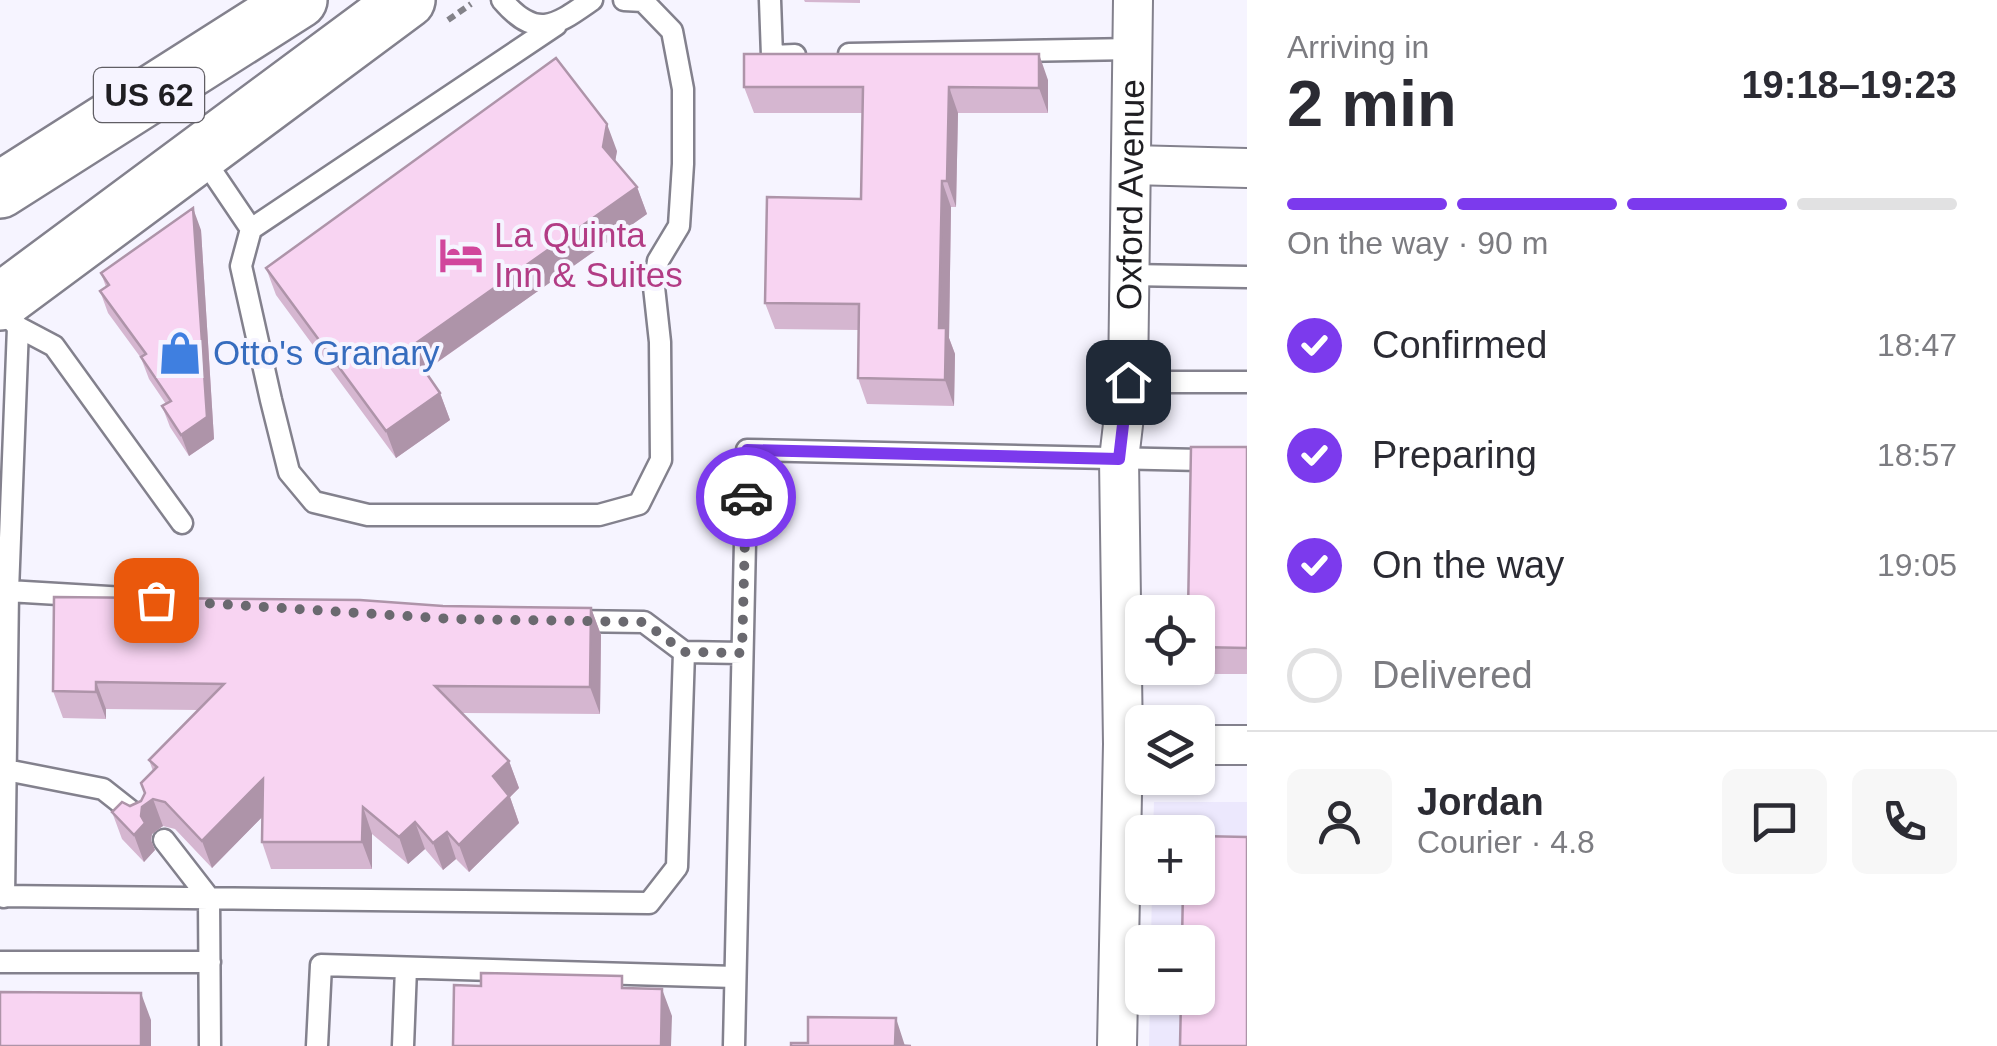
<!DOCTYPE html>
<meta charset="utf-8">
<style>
body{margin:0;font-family:Arial,sans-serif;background:#f7f7f7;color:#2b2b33;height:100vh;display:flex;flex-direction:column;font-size:38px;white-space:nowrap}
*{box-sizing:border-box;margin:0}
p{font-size:32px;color:#7c7c81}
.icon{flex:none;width:55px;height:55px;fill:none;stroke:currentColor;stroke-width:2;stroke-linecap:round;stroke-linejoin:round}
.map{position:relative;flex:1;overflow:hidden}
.panel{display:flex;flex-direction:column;background:#fff;width:750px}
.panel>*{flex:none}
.fabs{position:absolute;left:1125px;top:595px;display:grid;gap:20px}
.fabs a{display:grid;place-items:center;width:90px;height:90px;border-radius:15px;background:#fff;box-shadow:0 2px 8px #0004;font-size:50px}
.pin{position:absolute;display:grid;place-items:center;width:85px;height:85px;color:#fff;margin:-42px;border-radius:20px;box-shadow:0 5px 15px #0006}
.courier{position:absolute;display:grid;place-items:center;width:100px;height:100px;margin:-50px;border:8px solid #7c3aed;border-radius:50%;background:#fff;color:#222;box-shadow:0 2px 12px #0007}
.overview em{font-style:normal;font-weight:700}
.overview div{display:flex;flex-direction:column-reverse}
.overview{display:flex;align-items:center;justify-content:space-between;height:170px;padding:0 40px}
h1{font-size:65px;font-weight:700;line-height:75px}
.bar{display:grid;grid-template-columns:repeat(4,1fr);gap:15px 10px;align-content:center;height:120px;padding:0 40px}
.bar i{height:12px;border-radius:8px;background:#e1e1e2}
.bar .on{background:#7c3aed}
.bar p{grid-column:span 4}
.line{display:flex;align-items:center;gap:25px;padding:0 40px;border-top:2px solid #e1e1e2}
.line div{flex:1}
.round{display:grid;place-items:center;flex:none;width:105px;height:105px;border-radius:15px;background:#f7f7f7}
ol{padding:0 40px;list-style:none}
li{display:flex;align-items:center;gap:30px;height:110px}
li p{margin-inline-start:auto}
li .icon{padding:10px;border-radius:50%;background:#7c3aed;color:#fff;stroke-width:4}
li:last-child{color:#7c7c81}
li i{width:55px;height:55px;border:5px solid #e1e1e2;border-radius:50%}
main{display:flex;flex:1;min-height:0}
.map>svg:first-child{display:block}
.built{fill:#ece8fd}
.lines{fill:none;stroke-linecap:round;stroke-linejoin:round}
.lane-casing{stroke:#83818d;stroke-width:25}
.street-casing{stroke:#83818d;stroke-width:42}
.secondary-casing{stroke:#83818d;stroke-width:60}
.highway-casing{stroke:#83818d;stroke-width:60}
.path{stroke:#838289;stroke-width:6;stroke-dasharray:8 5;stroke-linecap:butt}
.lane{stroke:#fff;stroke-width:20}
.street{stroke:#fff;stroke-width:38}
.secondary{stroke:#fff;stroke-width:55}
.highway{stroke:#fff;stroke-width:55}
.wall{fill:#d5b6d0}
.shaded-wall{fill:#ae94a9}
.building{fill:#f8d4f2;stroke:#ae94a9;stroke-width:2.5}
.done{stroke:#6a696f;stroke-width:10;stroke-dasharray:0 18}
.route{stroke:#7c3aed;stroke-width:12}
.labels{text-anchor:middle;stroke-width:8;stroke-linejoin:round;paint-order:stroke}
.shield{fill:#f6f4ff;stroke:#605e64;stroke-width:2.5}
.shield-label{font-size:32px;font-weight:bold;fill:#1f1e22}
.street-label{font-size:35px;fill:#1f1e22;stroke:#f6f4ff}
.hotel-label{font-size:35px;fill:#b23c85;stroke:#f6f4ff;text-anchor:start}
.shop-label{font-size:35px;fill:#366cbe;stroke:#f6f4ff;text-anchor:start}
</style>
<main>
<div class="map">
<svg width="1247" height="1046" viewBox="0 0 1247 1046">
<rect width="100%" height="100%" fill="#f6f4ff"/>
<!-- built -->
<path class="built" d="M1154,802H1247V1046H1149L1150,998H1198V942H1151L1152,888H1198V832H1153Z"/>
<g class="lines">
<!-- lane casing -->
<g class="lane-casing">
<path id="lane" d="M502,0C537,41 556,25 592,0
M770,0L772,56L795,55
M849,54L1133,49
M201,155L251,229L241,266L271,400L289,472L314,502L368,515H599L639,504L661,460L660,342L654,287L658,261L679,226L683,164V89L672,31L643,1L624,0
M251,229L556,25
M1129,275L1247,277
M0,307L18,327L8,591L142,599
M18,327L54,346L182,523
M1128,382H1247
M570,621L644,622L684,652
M6,770L103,789L141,819
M164,840L209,898L210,1046
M0,896L649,903L677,867L684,652L742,653
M4,897L8,591
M0,962H210
M317,1046L321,965L735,977
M403,1046L406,968
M734,1046L747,450L1247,461"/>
</g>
<!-- street casing -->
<g class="street-casing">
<g id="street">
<path d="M1131,165L1247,168"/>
<path d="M1198,745H1247"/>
<path id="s1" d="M1117,1046L1123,744L1119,459L1128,382L1133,0"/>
</g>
</g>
<!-- secondary casing -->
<g class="secondary-casing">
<path id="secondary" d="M0,302L407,0"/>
</g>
<!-- highway casing -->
<g class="highway-casing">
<path id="highway" d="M0,190L299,0"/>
</g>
<!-- path -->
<path class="path" d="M448,20L471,4"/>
<!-- lane -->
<use href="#lane" class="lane"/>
<!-- street -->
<use href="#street" class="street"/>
<!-- secondary -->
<use href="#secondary" class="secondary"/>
<!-- highway -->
<use href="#highway" class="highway"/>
</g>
<!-- wall -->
<path class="wall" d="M804,0H860V3L805,2Z
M1048,80V113H958L956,207H951L949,338L955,354L954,406L867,404L858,378L859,330L775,329L765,303L861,199L862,113H754L744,87Z
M617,151L615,161L637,187L647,214L425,371L440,393L450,420L396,458L276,295L266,268Z
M201,230L214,439L189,456L170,427L162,406L166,404L149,379L141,358L108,313L100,291L106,287L101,273Z
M1247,447V674H1198L1195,668H1198V612Z
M443,606L591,608L601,635L600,714L462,713L509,761L519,788L510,797L519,823L469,872L456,859L443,870L425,849L408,864L372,834V869H271L262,842V817L212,868L175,829L163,826L152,834L151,840L155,850L144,862L122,839L112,812L141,801L153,771L149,760L198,710L106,709V719L63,718L53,691Z"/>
<!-- shaded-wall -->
<path class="shaded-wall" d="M1039,54L1048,80V113L1039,88Z
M949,87L958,113L956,207L947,181Z
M607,124L617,151L613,174L603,147Z
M942,181L951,207L949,338L955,354L954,406L945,380L939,328Z
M637,187L647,214L419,375L409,348Z
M193,208L201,230L214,439L189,456L181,435Z
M440,393L450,420L396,458L386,431Z
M591,608L601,635L600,714L590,687Z
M96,682L106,709V719L96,692Z
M509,761L519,788L510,797L519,823L469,872L459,845L493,776Z
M263,779L272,807L212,868L202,841Z
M153,799L163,826L152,834L151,840L155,850L144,862L134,835L142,807Z
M363,807L372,834V869L362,842Z
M415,822L425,849L408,864L399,837Z
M447,832L456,859L443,870L433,843Z
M662,989L672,1016L671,1046H661Z
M141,993L151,1020V1046H141Z
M896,1018L905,1046H896Z"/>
<!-- building -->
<path class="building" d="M744,54H1039V88L949,87L947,181H942L939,328H946L945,380L858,378L859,304L765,303L767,197L861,199L863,87H744Z
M556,58L607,124L603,147L637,187L409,348L440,393L386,431L266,268Z
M193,208L207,417L181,435L162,406L171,401L141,357L146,354L100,291L109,285L101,273Z
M1191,447H1247V648L1198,647V612H1188Z
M54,597L360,600L443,606L591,608L590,687L435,686L509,761L493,776L509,796L459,845L447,832L433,843L415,822L399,837L363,807L362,842H262L263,779L202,841L165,802L153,799L142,807L141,816L145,823L134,835L112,812L122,802L130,806L141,801L145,793L141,783L157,767L149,760L224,684L96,682V692L53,691Z
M1198,836L1247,837V1046H1180L1181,998H1198V942H1182L1183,888H1198Z
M481,973L622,976V988L662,989L661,1046H453L454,985L481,986Z
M0,992L141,993V1046H0Z
M808,1017L896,1018L895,1045L911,1046H791V1043H808Z"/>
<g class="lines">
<!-- done -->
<path class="done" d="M156,600L453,619L644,622L684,652L742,653L746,497"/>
<!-- route -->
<path class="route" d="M746,497L747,450L1119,459L1128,382"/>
</g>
<!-- icons -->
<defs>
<g id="hotel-bare" transform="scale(3.45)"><path d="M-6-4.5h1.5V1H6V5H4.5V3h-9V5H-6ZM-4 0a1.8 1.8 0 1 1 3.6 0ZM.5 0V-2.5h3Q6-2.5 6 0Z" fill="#d1479c" stroke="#f6f4ff" stroke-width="2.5" paint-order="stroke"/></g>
<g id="shop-bare" transform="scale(3.45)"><path d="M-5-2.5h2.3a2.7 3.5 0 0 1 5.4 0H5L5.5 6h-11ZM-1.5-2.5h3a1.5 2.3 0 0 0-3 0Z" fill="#3f7fe0" stroke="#f6f4ff" stroke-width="2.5" paint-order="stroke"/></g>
</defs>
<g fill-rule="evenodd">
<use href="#hotel-bare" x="461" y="255"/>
<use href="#shop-bare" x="180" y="353"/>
</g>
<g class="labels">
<!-- shield labels -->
<rect class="shield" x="94" y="68" width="110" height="54" rx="8"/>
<g class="shield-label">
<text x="149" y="106">US 62</text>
</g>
<!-- street labels -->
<g class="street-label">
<text dy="12" stroke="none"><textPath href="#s1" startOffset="852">Oxford Avenue</textPath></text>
</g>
<!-- hotel labels -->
<g class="hotel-label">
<text x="494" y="247">La Quinta<tspan x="494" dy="40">Inn &amp; Suites</tspan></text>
</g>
<!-- shop labels -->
<g class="shop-label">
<text x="213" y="365">Otto's Granary</text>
</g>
</g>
</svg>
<div class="fabs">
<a><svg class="icon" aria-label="locate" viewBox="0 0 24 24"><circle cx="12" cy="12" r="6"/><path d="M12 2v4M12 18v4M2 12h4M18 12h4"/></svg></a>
<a><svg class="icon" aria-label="layers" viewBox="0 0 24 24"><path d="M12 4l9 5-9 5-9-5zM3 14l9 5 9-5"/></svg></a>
<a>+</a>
<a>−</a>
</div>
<div class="pin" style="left:156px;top:600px;background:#ea580c"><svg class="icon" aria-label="bag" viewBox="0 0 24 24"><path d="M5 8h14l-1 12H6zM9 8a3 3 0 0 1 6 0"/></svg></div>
<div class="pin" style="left:1128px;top:382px;background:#1f2937"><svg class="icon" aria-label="home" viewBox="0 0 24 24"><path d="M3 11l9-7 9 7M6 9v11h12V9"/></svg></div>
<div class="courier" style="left:746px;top:497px"><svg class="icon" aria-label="car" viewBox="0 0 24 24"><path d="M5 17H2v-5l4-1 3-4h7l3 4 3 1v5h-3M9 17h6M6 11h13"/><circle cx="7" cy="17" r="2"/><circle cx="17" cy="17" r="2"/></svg></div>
</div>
<section class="panel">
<div class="overview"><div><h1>2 min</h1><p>Arriving in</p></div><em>19:18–19:23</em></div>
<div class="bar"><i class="on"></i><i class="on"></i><i class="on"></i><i></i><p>On the way · 90 m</p></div>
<ol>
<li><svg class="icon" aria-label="check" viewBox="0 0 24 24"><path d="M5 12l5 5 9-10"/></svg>Confirmed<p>18:47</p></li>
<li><svg class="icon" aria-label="check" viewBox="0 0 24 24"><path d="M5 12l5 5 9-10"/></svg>Preparing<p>18:57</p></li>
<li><svg class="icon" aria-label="check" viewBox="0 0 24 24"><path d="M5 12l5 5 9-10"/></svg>On the way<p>19:05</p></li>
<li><i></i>Delivered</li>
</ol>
<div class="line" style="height:180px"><a class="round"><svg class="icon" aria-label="person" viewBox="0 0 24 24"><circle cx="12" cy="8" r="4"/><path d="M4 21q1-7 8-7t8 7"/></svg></a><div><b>Jordan</b><p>Courier · 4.8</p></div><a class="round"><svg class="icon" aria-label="chat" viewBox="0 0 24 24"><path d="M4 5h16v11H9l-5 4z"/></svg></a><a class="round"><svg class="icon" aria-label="phone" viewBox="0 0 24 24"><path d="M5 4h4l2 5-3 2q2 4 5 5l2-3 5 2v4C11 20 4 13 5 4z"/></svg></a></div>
</section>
</main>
